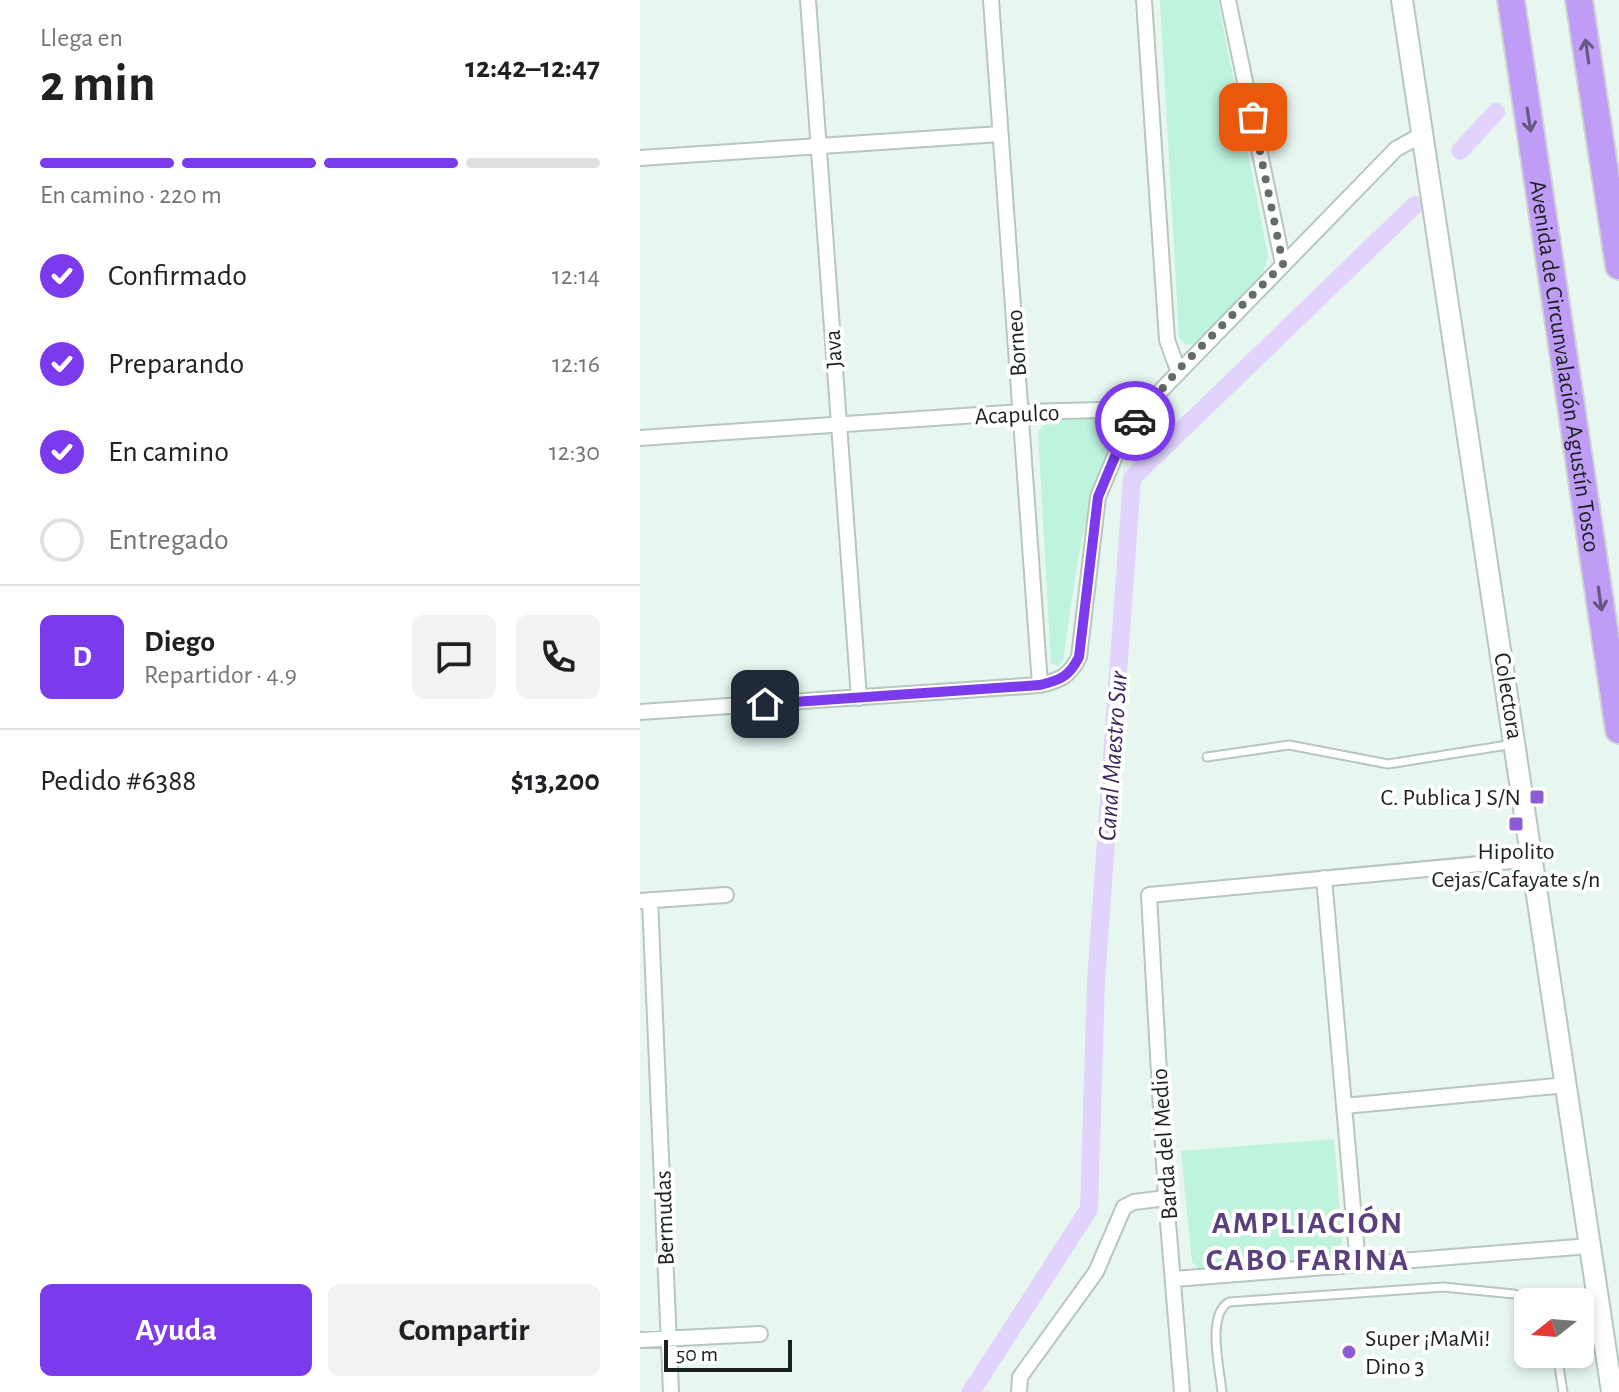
<!DOCTYPE html>
<html lang="es">
<meta charset="utf-8">
<style>
body{margin:0;font-family:"Alegreya Sans",sans-serif;background:#f2f2f2;color:#202124;height:100vh;display:flex;flex-direction:column;font-size:30px;white-space:nowrap}
*{box-sizing:border-box;margin:0}
p{font-size:26px;color:#757577}
.icon{flex:none;width:44px;height:44px;fill:none;stroke:currentColor;stroke-width:2;stroke-linecap:round;stroke-linejoin:round}
.map{position:relative;flex:1;overflow:hidden}
.details{display:flex;flex-direction:column;background:#fff;width:640px}
.details>*{flex:none}
.needle{width:52px;rotate:253deg}
.controls{position:absolute;left:874px;top:1288px;display:grid;gap:16px}
.controls a{display:grid;place-items:center;width:80px;height:80px;border-radius:12px;background:#fff;box-shadow:0 4px 12px #0003;font-size:40px}
.scale{position:absolute;left:24px;bottom:20px;width:128px;box-sizing:border-box;padding-left:8px;border:4px solid #1b211e;border-top:0;font-size:22px;line-height:28px;white-space:nowrap;color:#1b211e;-webkit-text-stroke:6px #fff;paint-order:stroke}
.pin{position:absolute;display:grid;place-items:center;width:68px;height:68px;color:#fff;margin:-34px;border-radius:16px;box-shadow:0 4px 12px #0006}
.courier{position:absolute;display:grid;place-items:center;width:80px;height:80px;margin:-40px;border:6px solid #7c3aed;border-radius:50%;background:#fff;color:#222;box-shadow:0 2px 10px #0007}
.summary em{font-style:normal;font-weight:600}
.summary div{display:flex;flex-direction:column-reverse}
.summary{display:flex;align-items:center;justify-content:space-between;height:136px;padding:0 40px}
h1{font-size:52px;font-weight:600;line-height:60px}
.bar{display:grid;grid-template-columns:repeat(4,1fr);gap:12px 8px;align-content:center;height:96px;padding:0 40px}
.bar i{height:10px;border-radius:6px;background:#e0e0e0}
.bar .current{background:#7c3aed}
.bar p{grid-column:span 4}
.line{display:flex;align-items:center;gap:20px;padding:0 40px;border-top:2px solid #e0e0e0}
.line div{flex:1}
.round{display:grid;place-items:center;flex:none;width:84px;height:84px;border-radius:12px;background:#f2f2f2}
ol{padding:0 40px;list-style:none}
li{display:flex;align-items:center;gap:24px;height:88px}
li p{margin-inline-start:auto}
li .icon{padding:8px;border-radius:50%;background:#7c3aed;color:#fff;stroke-width:4}
li:last-child{color:#757577}
li i{width:44px;height:44px;border:4px solid #e0e0e0;border-radius:50%}
.primary-button{display:flex;gap:16px;margin-top:auto;padding:16px 40px}
.primary-button a{flex:1;height:92px;border-radius:12px;background:#7c3aed;color:#fff;font-size:32px;font-weight:600;line-height:92px;text-align:center}
.primary-button a+a{background:#f2f2f2;color:#202124}
main{display:flex;flex:1;min-height:0}
.map>svg:first-child{display:block}
.green{fill:#bef3dd}
.lines{fill:none;stroke-linecap:round;stroke-linejoin:round}
.canal{stroke:#e1d3fb;stroke-width:18}
.lane-casing{stroke:#b7c6bf;stroke-width:11}
.street-casing{stroke:#b7c6bf;stroke-width:18}
.secondary-casing{stroke:#b7c6bf;stroke-width:24}
.highway-casing{stroke:#d1d3d2;stroke-width:30}
.lane{stroke:#fff;stroke-width:7}
.street{stroke:#fff;stroke-width:14}
.secondary{stroke:#fff;stroke-width:20}
.highway{stroke:#bf9df7;stroke-width:26}
.oneway{stroke:#655980}
.done{stroke:#626c68;stroke-width:8;stroke-dasharray:0 14.4}
.route{stroke:#7c3aed;stroke-width:10}
.poi-dot{fill:#8f5bd4;stroke:#fff;stroke-width:3}
.labels{text-anchor:middle;stroke-width:8;stroke-linejoin:round;paint-order:stroke}
.street-label{font-size:24px;fill:#1b211e;stroke:#fff}
.poi-label{font-size:24px;fill:#1b211e;stroke:#fff;text-anchor:end}
.water-label{font-size:26px;font-style:italic;fill:#3c235c;stroke:#fff}
.district-label{font-size:32px;font-weight:bold;letter-spacing:2px;fill:#5a417e;stroke:#fff}
</style>
<main>
<section class="details">
<div class="summary"><div><h1>2 min</h1><p>Llega en</p></div><em>12:42–12:47</em></div>
<div class="bar"><i class="current"></i><i class="current"></i><i class="current"></i><i></i><p>En camino · 220 m</p></div>
<ol>
<li><svg class="icon" aria-label="check" viewBox="0 0 24 24"><path d="M5 12l5 5 9-10"/></svg>Confirmado<p>12:14</p></li>
<li><svg class="icon" aria-label="check" viewBox="0 0 24 24"><path d="M5 12l5 5 9-10"/></svg>Preparando<p>12:16</p></li>
<li><svg class="icon" aria-label="check" viewBox="0 0 24 24"><path d="M5 12l5 5 9-10"/></svg>En camino<p>12:30</p></li>
<li><i></i>Entregado</li>
</ol>
<div class="line" style="height:144px"><b class="round" style="background:#7c3aed;color:#fff">D</b><div><b>Diego</b><p>Repartidor · 4.9</p></div><a class="round"><svg class="icon" aria-label="chat" viewBox="0 0 24 24"><path d="M4 5h16v11H9l-5 4z"/></svg></a><a class="round"><svg class="icon" aria-label="phone" viewBox="0 0 24 24"><path d="M5 4h4l2 5-3 2q2 4 5 5l2-3 5 2v4C11 20 4 13 5 4z"/></svg></a></div>
<div class="line" style="height:104px"><div>Pedido #6388</div><b>$13,200</b></div>
<div class="primary-button"><a>Ayuda</a><a>Compartir</a></div>
</section>
<div class="map">
<svg width="979" height="1392" viewBox="0 0 979 1392">
<rect width="100%" height="100%" fill="#e7f7f0"/>
<!-- green -->
<path class="green" d="M520,0H578L628,256L624,271L557,343L546,345L539,337Z
M463,417L470,422C475,439 465,458 459,474C439,535 432,600 423,662L417,666L411,663L398,431L410,419Z
M694,1139L702,1243L700,1253L692,1261L559,1269L552,1262L541,1151Z"/>
<g class="lines">
<!-- canal -->
<path class="canal" d="M820,151L856,112
M331,1392L449,1209L456,981L492,478L775,205"/>
<!-- lane casing -->
<g class="lane-casing">
<path id="lane" d="M567,757L649,745L748,764L874,744
M940,1341L962,1340
M917,1354L923,1392
M582,1392C580,1369 566,1315 589,1302L803,1287L874,1294L893,1302"/>
</g>
<!-- street casing -->
<g class="street-casing">
<path id="street" d="M168,0L219,698
M351,0L400,685
M504,0L527,340L538,370
M588,0L643,264
M0,158L360,134
M0,438L382,412L503,409
M0,712L400,685C420,680 429,677 439,657L458,497L478,449L503,409L756,149L785,133
M684,878L718,1265
M10,900L31,1392
M0,901L86,895
M704,1106L927,1085
M534,1279L950,1246
M0,1340L120,1334
M379,1392L380,1377L456,1272L484,1207L494,1202L526,1198
M542,1392L526,1198L509,895L893,859"/>
</g>
<!-- secondary casing -->
<g class="secondary-casing">
<path id="secondary" d="M762,0L972,1392"/>
</g>
<!-- highway casing -->
<g class="highway-casing">
<g id="highway">
<path id="s1" d="M871,0L979,730"/>
<path d="M939,0L979,266"/>
</g>
</g>
<!-- lane -->
<use href="#lane" class="lane"/>
<!-- street -->
<use href="#street" class="street"/>
<!-- secondary -->
<use href="#secondary" class="secondary"/>
<!-- highway -->
<use href="#highway" class="highway"/>
</g>
<!-- one-way arrows -->
<defs><path id="oneway-shaft" d="M-6 0H5M1.5-3L5.5 0L1.5 3" fill="none" stroke-width="1.6" stroke-linecap="round" stroke-linejoin="round" transform="scale(2)"/></defs>
<g class="oneway">
<use href="#oneway-shaft" transform="translate(947 51) rotate(-98)"/>
<use href="#oneway-shaft" transform="translate(889 120) rotate(81)"/>
<use href="#oneway-shaft" transform="translate(960 599) rotate(82)"/>
</g>
<g class="lines">
<!-- done -->
<path class="done" d="M495,421L538,370L643,264L613,117"/>
<!-- route -->
<path class="route" d="M125,704L400,685C420,680 429,677 439,657L458,497L478,449L495,421"/>
</g>
<!-- markers -->
<g class="poi-dot">
<rect x="889" y="789" width="16" height="16" rx="4"/>
<rect x="868" y="816" width="16" height="16" rx="4"/>
<circle cx="709" cy="1352" r="8"/>
</g>
<g class="labels">
<!-- street labels -->
<g class="street-label">
<text transform="translate(376 343) rotate(-94)" y="8">Borneo</text>
<text transform="translate(193 349) rotate(-94)" y="8">Java</text>
<text dy="8" stroke="none"><textPath href="#s1" startOffset="370">Avenida de Circunvalación Agustín Tosco</textPath></text>
<text transform="translate(377 414) rotate(-3)" y="8">Acapulco</text>
<text transform="translate(869 696) rotate(81)" y="8">Colectora</text>
<text transform="translate(524 1144) rotate(-94)" y="8">Barda del Medio</text>
<text transform="translate(24 1218) rotate(-92)" y="8">Bermudas</text>
</g>
<!-- poi labels -->
<g class="poi-label">
<text x="881" y="805">C. Publica J S/N</text>
<text x="876" y="859" text-anchor="middle">Hipolito<tspan x="876" dy="28">Cejas/Cafayate s/n</tspan></text>
<text x="725" y="1346" text-anchor="start">Super ¡MaMi!<tspan x="725" dy="28">Dino 3</tspan></text>
</g>
<!-- water labels -->
<g class="water-label">
<text transform="translate(472 756) rotate(-86)" y="9">Canal Maestro Sur</text>
</g>
<!-- district labels -->
<g class="district-label">
<text x="668" y="1233">AMPLIACIÓN<tspan x="668" dy="37">CABO FARINA</tspan></text>
</g>
</g>
</svg>
<div class="controls">
<a><svg class="needle" viewBox="-14 -14 28 28"><path d="M0-13l5 13h-10z" fill="#e53935"/><path d="M0 13l5-13h-10z" fill="#757577"/></svg></a>
</div>
<div class="scale">50 m</div>
<div class="pin" style="left:613px;top:117px;background:#ea580c"><svg class="icon" aria-label="bag" viewBox="0 0 24 24"><path d="M5 8h14l-1 12H6zM9 8a3 3 0 0 1 6 0"/></svg></div>
<div class="pin" style="left:125px;top:704px;background:#1f2937"><svg class="icon" aria-label="home" viewBox="0 0 24 24"><path d="M3 11l9-7 9 7M6 9v11h12V9"/></svg></div>
<div class="courier" style="left:495px;top:421px"><svg class="icon" aria-label="car" viewBox="0 0 24 24"><path d="M5 17H2v-5l4-1 3-4h7l3 4 3 1v5h-3M9 17h6M6 11h13"/><circle cx="7" cy="17" r="2"/><circle cx="17" cy="17" r="2"/></svg></div>
</div>
</main>
